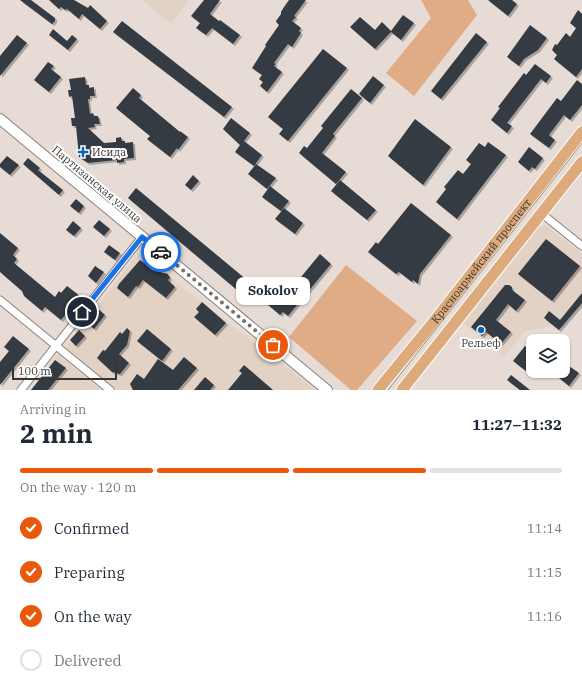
<!DOCTYPE html>
<meta charset="utf-8">
<style>
body{margin:0;font-family:"IBM Plex Serif",serif;background:#f6f6f7;color:#1f2937;height:100vh;display:flex;flex-direction:column;font-size:15px;white-space:nowrap}
*{box-sizing:border-box;margin:0}
p{font-size:13px;color:#747a83}
.icon{flex:none;width:22px;height:22px;fill:none;stroke:currentColor;stroke-width:2;stroke-linecap:round;stroke-linejoin:round}
.map{position:relative;height:390px;overflow:hidden}
.sheet{display:flex;flex-direction:column;background:#fff;flex:1}
.sheet>*{flex:none}
.fabs{position:absolute;left:526px;top:334px;display:grid;gap:8px}
.fabs a{display:grid;place-items:center;width:44px;height:44px;border-radius:8px;background:#fff;box-shadow:0 1px 3px #0004;font-size:20px}
.scale{position:absolute;left:12px;bottom:10px;width:105px;box-sizing:border-box;padding-left:4px;border:2px solid #393532;border-top:0;font-size:11px;line-height:14px;white-space:nowrap;color:#393532;-webkit-text-stroke:3px #fff;paint-order:stroke}
.pin{position:absolute;display:grid;place-items:center;width:34px;height:34px;color:#fff;margin:-17px;border:2px solid #fff;border-radius:50%;box-shadow:0 1px 4px #0007}
.courier{position:absolute;display:grid;place-items:center;width:40px;height:40px;margin:-20px;border:3px solid #1a73e8;border-radius:50%;background:#fff;color:#222;box-shadow:0 1px 5px #0007}
.bubble{position:absolute;height:28px;border-radius:8px;background:#fff;box-shadow:0 1px 3px #0004;font-size:13px;font-weight:700;line-height:28px;text-align:center}
.overview em{font-style:normal;font-weight:700}
.overview div{display:flex;flex-direction:column-reverse}
.overview{display:flex;align-items:center;justify-content:space-between;height:68px;padding:0 20px}
h1{font-size:26px;font-weight:700;line-height:30px}
.bar{display:grid;grid-template-columns:repeat(4,1fr);gap:6px 4px;align-content:center;height:48px;padding:0 20px}
.bar i{height:5px;border-radius:3px;background:#e0e1e3}
.bar .active{background:#ea580c}
.bar p{grid-column:span 4}
ol{padding:0 20px;list-style:none}
li{display:flex;align-items:center;gap:12px;height:44px}
li p{margin-inline-start:auto}
li .icon{padding:4px;border-radius:50%;background:#ea580c;color:#fff;stroke-width:4}
li:last-child{color:#747a83}
li i{width:22px;height:22px;border:2px solid #e0e1e3;border-radius:50%}
.map>svg:first-child{display:block}
.built{fill:#e2d1c5}
.green{fill:#e0ac86}
.building{fill:#343b42;filter:url(#shadow)}
.lines{fill:none;stroke-linecap:round;stroke-linejoin:round}
.street-casing{stroke:#8b817b;stroke-width:9}
.secondary-casing{stroke:#8b817b;stroke-width:12}
.primary-casing{stroke:#fff;stroke-width:13}
.street{stroke:#fff;stroke-width:7}
.secondary{stroke:#fff;stroke-width:10}
.primary{stroke:#ddaa7c;stroke-width:11}
.tram{stroke:#98908b;stroke-width:1}
.done{stroke:#766f6b;stroke-width:4;stroke-dasharray:0 7.2}
.route{stroke:#1a73e8;stroke-width:5}
.poi-dot{fill:#0667b4;stroke:#fff;stroke-width:1.5}
.labels{text-anchor:middle;stroke-width:4;stroke-linejoin:round;paint-order:stroke}
.poi-label{font-size:11px;fill:#393532;stroke:#fff;text-anchor:start}
.street-label{font-size:11px;fill:#393532;stroke:#fff}
</style>
<div class="map">
<svg width="582" height="390" viewBox="0 0 582 390">
<defs>
<filter id="shadow"><feDropShadow dx="2" dy="2" stdDeviation="0" flood-color="#0004"/></filter>
</defs>
<rect width="100%" height="100%" fill="#e7dcd5"/>
<!-- built -->
<path class="built" d="M142,0H189L171,24Z
M545,225L582,254V295L557,325L525,331L504,357L463,323L538,227Z
M138,253L316,390H115L65,349Z
M58,354L101,390H31Z"/>
<!-- green -->
<path class="green" d="M421,0H468L477,15L414,96L386,73L431,18Z
M346,265L417,321L357,390H351L289,337Z"/>
<!-- building -->
<path class="building" d="M20,0H31L55,18V21L52,24Z
M49,0H74L88,8L90,5L107,21L100,29L82,14L79,19L67,9L65,10L61,7L59,9Z
M204,0H220L210,14L219,21L220,20L240,35L233,44L212,28L206,35L196,28L200,23L191,16Z
M289,0H306L294,16L296,17L292,21L301,28L299,31L301,33L292,47L288,44L274,63L276,64L274,66L282,72L267,92L260,86L263,82L259,79L262,75L252,68L266,46L265,45L279,25L277,23L276,21L281,14V12L284,7Z
M488,0H512L517,4L508,16Z
M578,10L582,14V69L576,77L554,59L557,55L552,50L555,44L557,45L566,33L570,37L576,28L570,23Z
M403,15L414,23L401,40L391,32L375,49L350,27L360,17L375,30L382,22L391,31Z
M122,21L232,107L224,117L113,32Z
M530,25L547,38L538,50L524,59L519,66L507,57Z
M53,29L67,41L72,35L77,39L68,50L49,35Z
M476,33L487,42L441,99L431,91Z
M17,35L27,43L0,76V56Z
M323,49L347,68L288,141L279,134L283,129L268,117Z
M48,62L54,66L51,69L61,77L49,92L34,80Z
M535,64L551,76L546,83L541,79L507,123L512,126L507,133L491,120L500,108L498,107L524,73L526,75Z
M373,76L384,85L370,103L359,94Z
M85,77L86,85H89V88L94,87V91L95,96H90V99H88L90,114L93,113L94,116H98L100,124H94L95,127L88,128L104,143L116,142V138L121,137L122,141H125V143L133,142L134,158L124,159V162L117,163V160L88,163L79,157L76,126H72L71,118H75L72,96L69,97L68,90H71L69,79Z
M577,80L582,84V105L570,120L564,115L549,135L555,140L549,148L530,134L557,98L561,101Z
M133,88L141,95L139,98L180,132V131L188,137L178,150L177,148L170,157L147,139L150,136L116,108Z
M351,89L362,98L333,134L335,136L322,153L346,172L336,184L299,153L304,146L307,148L323,128L321,126Z
M231,118L250,133L244,141L262,155L254,166L235,152L240,145L223,129Z
M415,119L451,147L423,185L388,156Z
M488,142L506,155L457,219L436,202L446,189L444,187L458,170L463,174L471,164L466,160L479,143L485,147Z
M529,147L543,158L535,169L532,167L529,171L518,162Z
M7,156L19,165L10,175L0,167V164Z
M28,158L40,168L38,170L63,190L59,195L23,164Z
M256,164L276,178L267,189L248,174Z
M193,175L199,181L191,190L185,185Z
M340,180L376,210L367,220L331,191Z
M270,186L289,201L281,211L262,197Z
M136,188L253,285L258,279L282,300L320,254L331,264L288,316L283,312L280,315L242,283L237,290L128,198Z
M76,199L84,206L79,213L70,206Z
M411,203L451,235L420,274L418,284L413,280L412,282L399,272L396,274L368,252L376,242L378,244Z
M284,208L303,223L295,234L275,219Z
M99,220L110,229L104,236L93,227Z
M73,221L81,228L74,236L66,230Z
M0,233L18,248L13,255L17,259L14,263L55,297L59,291L61,293L67,286L80,296L61,320L45,307L42,311L24,296L22,291L0,272Z
M546,239L580,266L552,301L518,274Z
M109,245L120,253L115,260L104,252Z
M140,260L156,271L168,274L170,278L168,280L175,287L166,298L143,280L138,287L136,286L128,297L117,288L119,284Z
M95,266L104,272L96,283L88,276Z
M505,285H509L512,287V290L525,300L516,311L508,304L496,320L511,332L501,344L486,332L482,336L471,327Z
M582,293V303L559,330L544,318L549,311L560,320Z
M202,302L226,323L215,335L194,317L199,312L196,309Z
M96,307L105,315L94,329L84,320Z
M127,328L130,331L127,345L119,354L129,363L120,374L112,372L97,358L103,350L105,351L120,332L122,334Z
M147,329L171,349L162,361L137,341Z
M79,330L85,336L76,346L70,340Z
M13,336L29,349L0,385V362L9,351L4,347Z
M533,344V362L526,371L513,361L525,346L529,349Z
M184,357L197,368L178,390H133L130,384L137,374L144,379L158,359L173,370Z
M55,360L66,368L48,390H31Z
M244,365L273,390H228L242,373L239,371Z
M569,366L579,373L569,386L559,378Z
M511,375L530,390H520L507,380Z
M205,377L214,385L210,390H194Z"/>
<g class="lines">
<!-- street casing -->
<g class="street-casing">
<path id="street" d="M541,213L582,246
M0,300L110,390
M21,390L142,237"/>
</g>
<!-- secondary casing -->
<g class="secondary-casing">
<path id="secondary" d="M0,119L327,390"/>
</g>
<!-- primary casing -->
<g class="primary-casing">
<g id="primary">
<path id="s1" d="M378,390L432,324L582,132"/>
<path d="M402,390L582,162"/>
</g>
</g>
<!-- street -->
<use href="#street" class="street"/>
<!-- secondary -->
<use href="#secondary" class="secondary"/>
<!-- primary -->
<use href="#primary" class="primary"/>
<!-- tram -->
<path class="tram" d="M388,390L582,143"/>
</g>
<g class="lines">
<!-- done -->
<path class="done" d="M161,252L273,345"/>
<!-- route -->
<path class="route" d="M82,312L142,237L161,252"/>
</g>
<!-- markers -->
<g class="poi-dot">
<path d="M81 146h4v4h4v4h-4v4h-4v-4h-4v-4h4z"/>
<circle cx="481" cy="330" r="4"/>
</g>
<g class="labels">
<!-- poi labels -->
<g class="poi-label">
<text x="92" y="156">Исида</text>
<text x="481" y="347" text-anchor="middle">Рельеф</text>
</g>
<!-- street labels -->
<g class="street-label">
<text transform="translate(97 184) rotate(40)" y="4">Партизанская улица</text>
<text dy="4" stroke="none"><textPath href="#s1" startOffset="165">Красноармейский проспект</textPath></text>
</g>
</g>
</svg>
<div class="fabs">
<a><svg class="icon" aria-label="layers" viewBox="0 0 24 24"><path d="M12 4l9 5-9 5-9-5zM3 14l9 5 9-5"/></svg></a>
</div>
<div class="scale">100 m</div>
<div class="pin" style="left:273px;top:345px;background:#ea580c"><svg class="icon" aria-label="bag" viewBox="0 0 24 24"><path d="M5 8h14l-1 12H6zM9 8a3 3 0 0 1 6 0"/></svg></div>
<div class="pin" style="left:82px;top:312px;background:#1f2937"><svg class="icon" aria-label="home" viewBox="0 0 24 24"><path d="M3 11l9-7 9 7M6 9v11h12V9"/></svg></div>
<div class="courier" style="left:161px;top:252px"><svg class="icon" aria-label="car" viewBox="0 0 24 24"><path d="M5 17H2v-5l4-1 3-4h7l3 4 3 1v5h-3M9 17h6M6 11h13"/><circle cx="7" cy="17" r="2"/><circle cx="17" cy="17" r="2"/></svg></div>
<div class="bubble" style="left:236px;top:277px;width:74px">Sokolov</div>
</div>
<section class="sheet">
<div class="overview"><div><h1>2 min</h1><p>Arriving in</p></div><em>11:27–11:32</em></div>
<div class="bar"><i class="active"></i><i class="active"></i><i class="active"></i><i></i><p>On the way · 120 m</p></div>
<ol>
<li><svg class="icon" aria-label="check" viewBox="0 0 24 24"><path d="M5 12l5 5 9-10"/></svg>Confirmed<p>11:14</p></li>
<li><svg class="icon" aria-label="check" viewBox="0 0 24 24"><path d="M5 12l5 5 9-10"/></svg>Preparing<p>11:15</p></li>
<li><svg class="icon" aria-label="check" viewBox="0 0 24 24"><path d="M5 12l5 5 9-10"/></svg>On the way<p>11:16</p></li>
<li><i></i>Delivered</li>
</ol>
</section>
